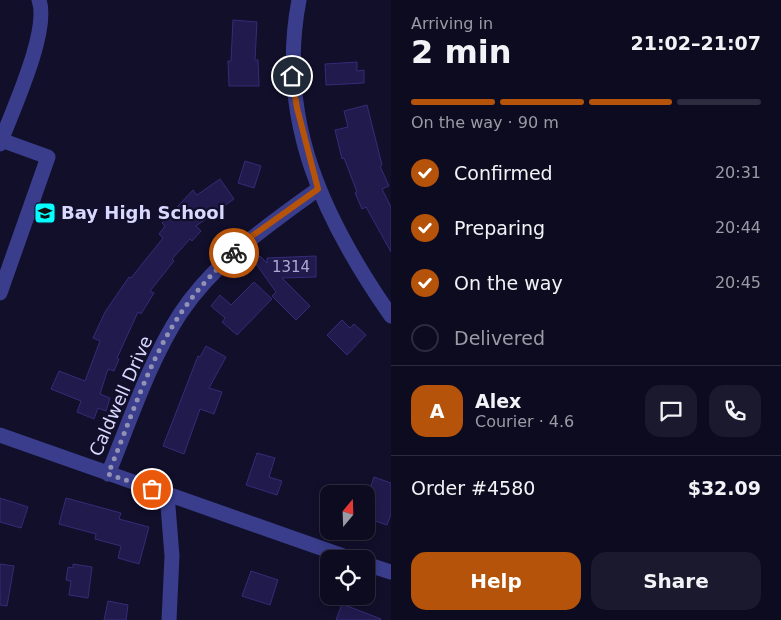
<!DOCTYPE html>
<meta charset="utf-8">
<style>
body{margin:0;font-family:"DejaVu Sans",sans-serif;background:#1b192d;color:#f1f3f6;height:100vh;display:flex;flex-direction:column;font-size:19px;white-space:nowrap}
*{box-sizing:border-box;margin:0}
p{font-size:16px;color:#9a9ba5}
.icon{flex:none;width:28px;height:28px;fill:none;stroke:currentColor;stroke-width:2;stroke-linecap:round;stroke-linejoin:round}
.map{position:relative;flex:1;overflow:hidden}
.details{display:flex;flex-direction:column;background:#0d0b20;width:390px}
.details>*{flex:none}
.needle{width:32px;rotate:19deg}
.fabs{position:absolute;left:320px;top:485px;display:grid;gap:10px}
.fabs a{display:grid;place-items:center;width:55px;height:55px;border-radius:10px;background:#0d0b20;box-shadow:0 2px 8px #0003,0 0 0 1px #2d2b3e;font-size:25px}
.pin{position:absolute;display:grid;place-items:center;width:42px;height:42px;color:#fff;margin:-21px;border:2px solid #fff;border-radius:50%;box-shadow:0 1px 5px #0007}
.courier{position:absolute;display:grid;place-items:center;width:50px;height:50px;margin:-25px;border:4px solid #b45309;border-radius:50%;background:#fff;color:#222;box-shadow:0 1px 6px #0007}
.head em{font-style:normal;font-weight:600}
.head div{display:flex;flex-direction:column-reverse}
.head{display:flex;align-items:center;justify-content:space-between;height:85px;padding:0 20px}
h1{font-size:32px;font-weight:600;line-height:38px}
.bar{display:grid;grid-template-columns:repeat(4,1fr);gap:8px 5px;align-content:center;height:60px;padding:0 20px}
.bar i{height:6px;border-radius:4px;background:#2d2b3e}
.bar .selected{background:#b45309}
.bar p{grid-column:span 4}
.line{display:flex;align-items:center;gap:12px;padding:0 20px;border-top:1px solid #2d2b3e}
.line div{flex:1}
.round{display:grid;place-items:center;flex:none;width:52px;height:52px;border-radius:15px;background:#1b192d}
ol{padding:0 20px;list-style:none}
li{display:flex;align-items:center;gap:15px;height:55px}
li p{margin-inline-start:auto}
li .icon{padding:5px;border-radius:50%;background:#b45309;color:#fff;stroke-width:4}
li:last-child{color:#9a9ba5}
li i{width:28px;height:28px;border:2px solid #2d2b3e;border-radius:50%}
.button{display:flex;gap:10px;margin-top:auto;padding:10px 20px}
.button a{flex:1;height:58px;border-radius:15px;background:#b45309;color:#fff;font-size:20px;font-weight:600;line-height:58px;text-align:center}
.button a+a{background:#1b192d;color:#f1f3f6}
main{display:flex;flex:1;min-height:0}
.map>svg:first-child{display:block}
.building{fill:#201b4c;stroke:#342c79}
.lines{fill:none;stroke-linecap:round;stroke-linejoin:round}
.minor{stroke:#393d8b;stroke-width:15}
.done{stroke:#9392b4;stroke-width:5;stroke-dasharray:0 9}
.route{stroke:#b45309;stroke-width:6}
.labels{text-anchor:middle;stroke-width:4.5;stroke-linejoin:round;paint-order:stroke}
.number-label{font-size:15px;fill:#abaad2}
.poi-label{font-size:18px;font-weight:bold;fill:#d9d9ff;stroke:#110f2a;text-anchor:start}
.street-label{font-size:18px;fill:#d9d9ff;stroke:#110f2a}
</style>
<main>
<div class="map">
<svg width="391" height="620" viewBox="0 0 391 620">
<rect width="100%" height="100%" fill="#110f2a"/>
<!-- building -->
<path class="building" d="M233,20L257,22L255,60H258L259,86H229L228,61H231Z
M357,62V71L364,70V83L326,85L325,64Z
M367,105L382,165L380,166L389,186L382,189L391,207V252L366,207L362,209L355,193L357,192L344,158L342,159L335,130L348,127L344,111Z
M245,161L261,166L254,188L238,183Z
M220,179L234,199L196,226L201,231L192,241L190,239L172,259L174,261L150,291L154,293L141,314L138,312L117,358L119,359L114,371L108,369L100,394L110,398L106,411L98,408L94,419L77,412L81,401L51,389L59,371L85,381L100,341L93,338L105,312L129,277L131,278L163,238L159,234L165,226L162,223L193,190L197,195Z
M260,256L267,263V258L316,256V277L282,278L310,306L296,320L272,296L276,292L254,261Z
M254,282L272,299L237,335L222,322L225,318L211,306L220,295L231,305Z
M342,320L350,328L354,324L366,335L347,355L327,335Z
M206,346L226,357L209,388L222,392L214,414L200,409L184,454L163,446L198,356L200,357Z
M257,453L275,458L269,477L282,481L277,495L246,485Z
M374,477L391,483V514L387,525L366,518V501Z
M0,498L28,507L21,528L0,522Z
M66,498L121,513L119,519L149,527L139,564L118,558L121,546L95,539L96,534L59,524Z
M0,564L14,566L7,606L0,605Z
M73,564L92,567L88,598L69,595L71,581L66,580L68,567L73,568Z
M251,571L278,580L270,605L242,596Z
M108,601L128,605L126,620H104Z
M342,604L381,619L380,620H336Z"/>
<g class="lines">
<!-- minor -->
<path class="minor" d="M299,0C276,120 324,220 391,316
M0,144C12,111 50,31 39,0
M0,293L48,157L1,140
M0,435L352,559
M108,474C130,421 149,362 180,314C215,261 267,226 318,189
M167,494L172,556L169,620
M366,564L391,572"/>
</g>
<g class="lines">
<!-- done -->
<path class="done" d="M152,489L108,474C130,422 149,359 181,313C196,291 214,271 234,253"/>
<!-- route -->
<path class="route" d="M234,253L252,236L318,189L297,108L292,76"/>
</g>
<!-- icons -->
<defs>
<g id="school-square" transform="scale(1.125)"><rect x="-9" y="-9" width="18" height="18" rx="4" fill="#05feff" stroke="#110f2a"/><path d="M0-5L7-2L0 1L-7-2ZM-4 1L0 2.5L4 1V4Q0 6-4 4Z" fill="#111"/></g>
</defs>
<g fill-rule="evenodd">
<use href="#school-square" x="45" y="213"/>
</g>
<g class="labels">
<!-- number labels -->
<g class="number-label">
<text x="291" y="272">1314</text>
</g>
<!-- poi labels -->
<g class="poi-label">
<text x="61" y="219">Bay High School</text>
</g>
<!-- street labels -->
<g class="street-label">
<text transform="translate(121 396) rotate(-66)" y="6">Caldwell Drive</text>
</g>
</g>
</svg>
<div class="fabs">
<a><svg class="needle" viewBox="-14 -14 28 28"><path d="M0-13l5 13h-10z" fill="#e53935"/><path d="M0 13l5-13h-10z" fill="#9a9ba5"/></svg></a>
<a><svg class="icon" aria-label="locate" viewBox="0 0 24 24"><circle cx="12" cy="12" r="6"/><path d="M12 2v4M12 18v4M2 12h4M18 12h4"/></svg></a>
</div>
<div class="pin" style="left:152px;top:489px;background:#ea580c"><svg class="icon" aria-label="bag" viewBox="0 0 24 24"><path d="M5 8h14l-1 12H6zM9 8a3 3 0 0 1 6 0"/></svg></div>
<div class="pin" style="left:292px;top:76px;background:#1f2937"><svg class="icon" aria-label="home" viewBox="0 0 24 24"><path d="M3 11l9-7 9 7M6 9v11h12V9"/></svg></div>
<div class="courier" style="left:234px;top:253px"><svg class="icon" aria-label="bike" viewBox="0 0 24 24"><circle cx="6" cy="16" r="4"/><circle cx="18" cy="16" r="4"/><path d="M6 16l4-8h5l3 8M10 8l3 8H6M13 5h3"/></svg></div>
</div>
<section class="details">
<div class="head"><div><h1>2 min</h1><p>Arriving in</p></div><em>21:02–21:07</em></div>
<div class="bar"><i class="selected"></i><i class="selected"></i><i class="selected"></i><i></i><p>On the way · 90 m</p></div>
<ol>
<li><svg class="icon" aria-label="check" viewBox="0 0 24 24"><path d="M5 12l5 5 9-10"/></svg>Confirmed<p>20:31</p></li>
<li><svg class="icon" aria-label="check" viewBox="0 0 24 24"><path d="M5 12l5 5 9-10"/></svg>Preparing<p>20:44</p></li>
<li><svg class="icon" aria-label="check" viewBox="0 0 24 24"><path d="M5 12l5 5 9-10"/></svg>On the way<p>20:45</p></li>
<li><i></i>Delivered</li>
</ol>
<div class="line" style="height:90px"><b class="round" style="background:#b45309;color:#fff">A</b><div><b>Alex</b><p>Courier · 4.6</p></div><a class="round"><svg class="icon" aria-label="chat" viewBox="0 0 24 24"><path d="M4 5h16v11H9l-5 4z"/></svg></a><a class="round"><svg class="icon" aria-label="phone" viewBox="0 0 24 24"><path d="M5 4h4l2 5-3 2q2 4 5 5l2-3 5 2v4C11 20 4 13 5 4z"/></svg></a></div>
<div class="line" style="height:65px"><div>Order #4580</div><b>$32.09</b></div>
<div class="button"><a>Help</a><a>Share</a></div>
</section>
</main>
